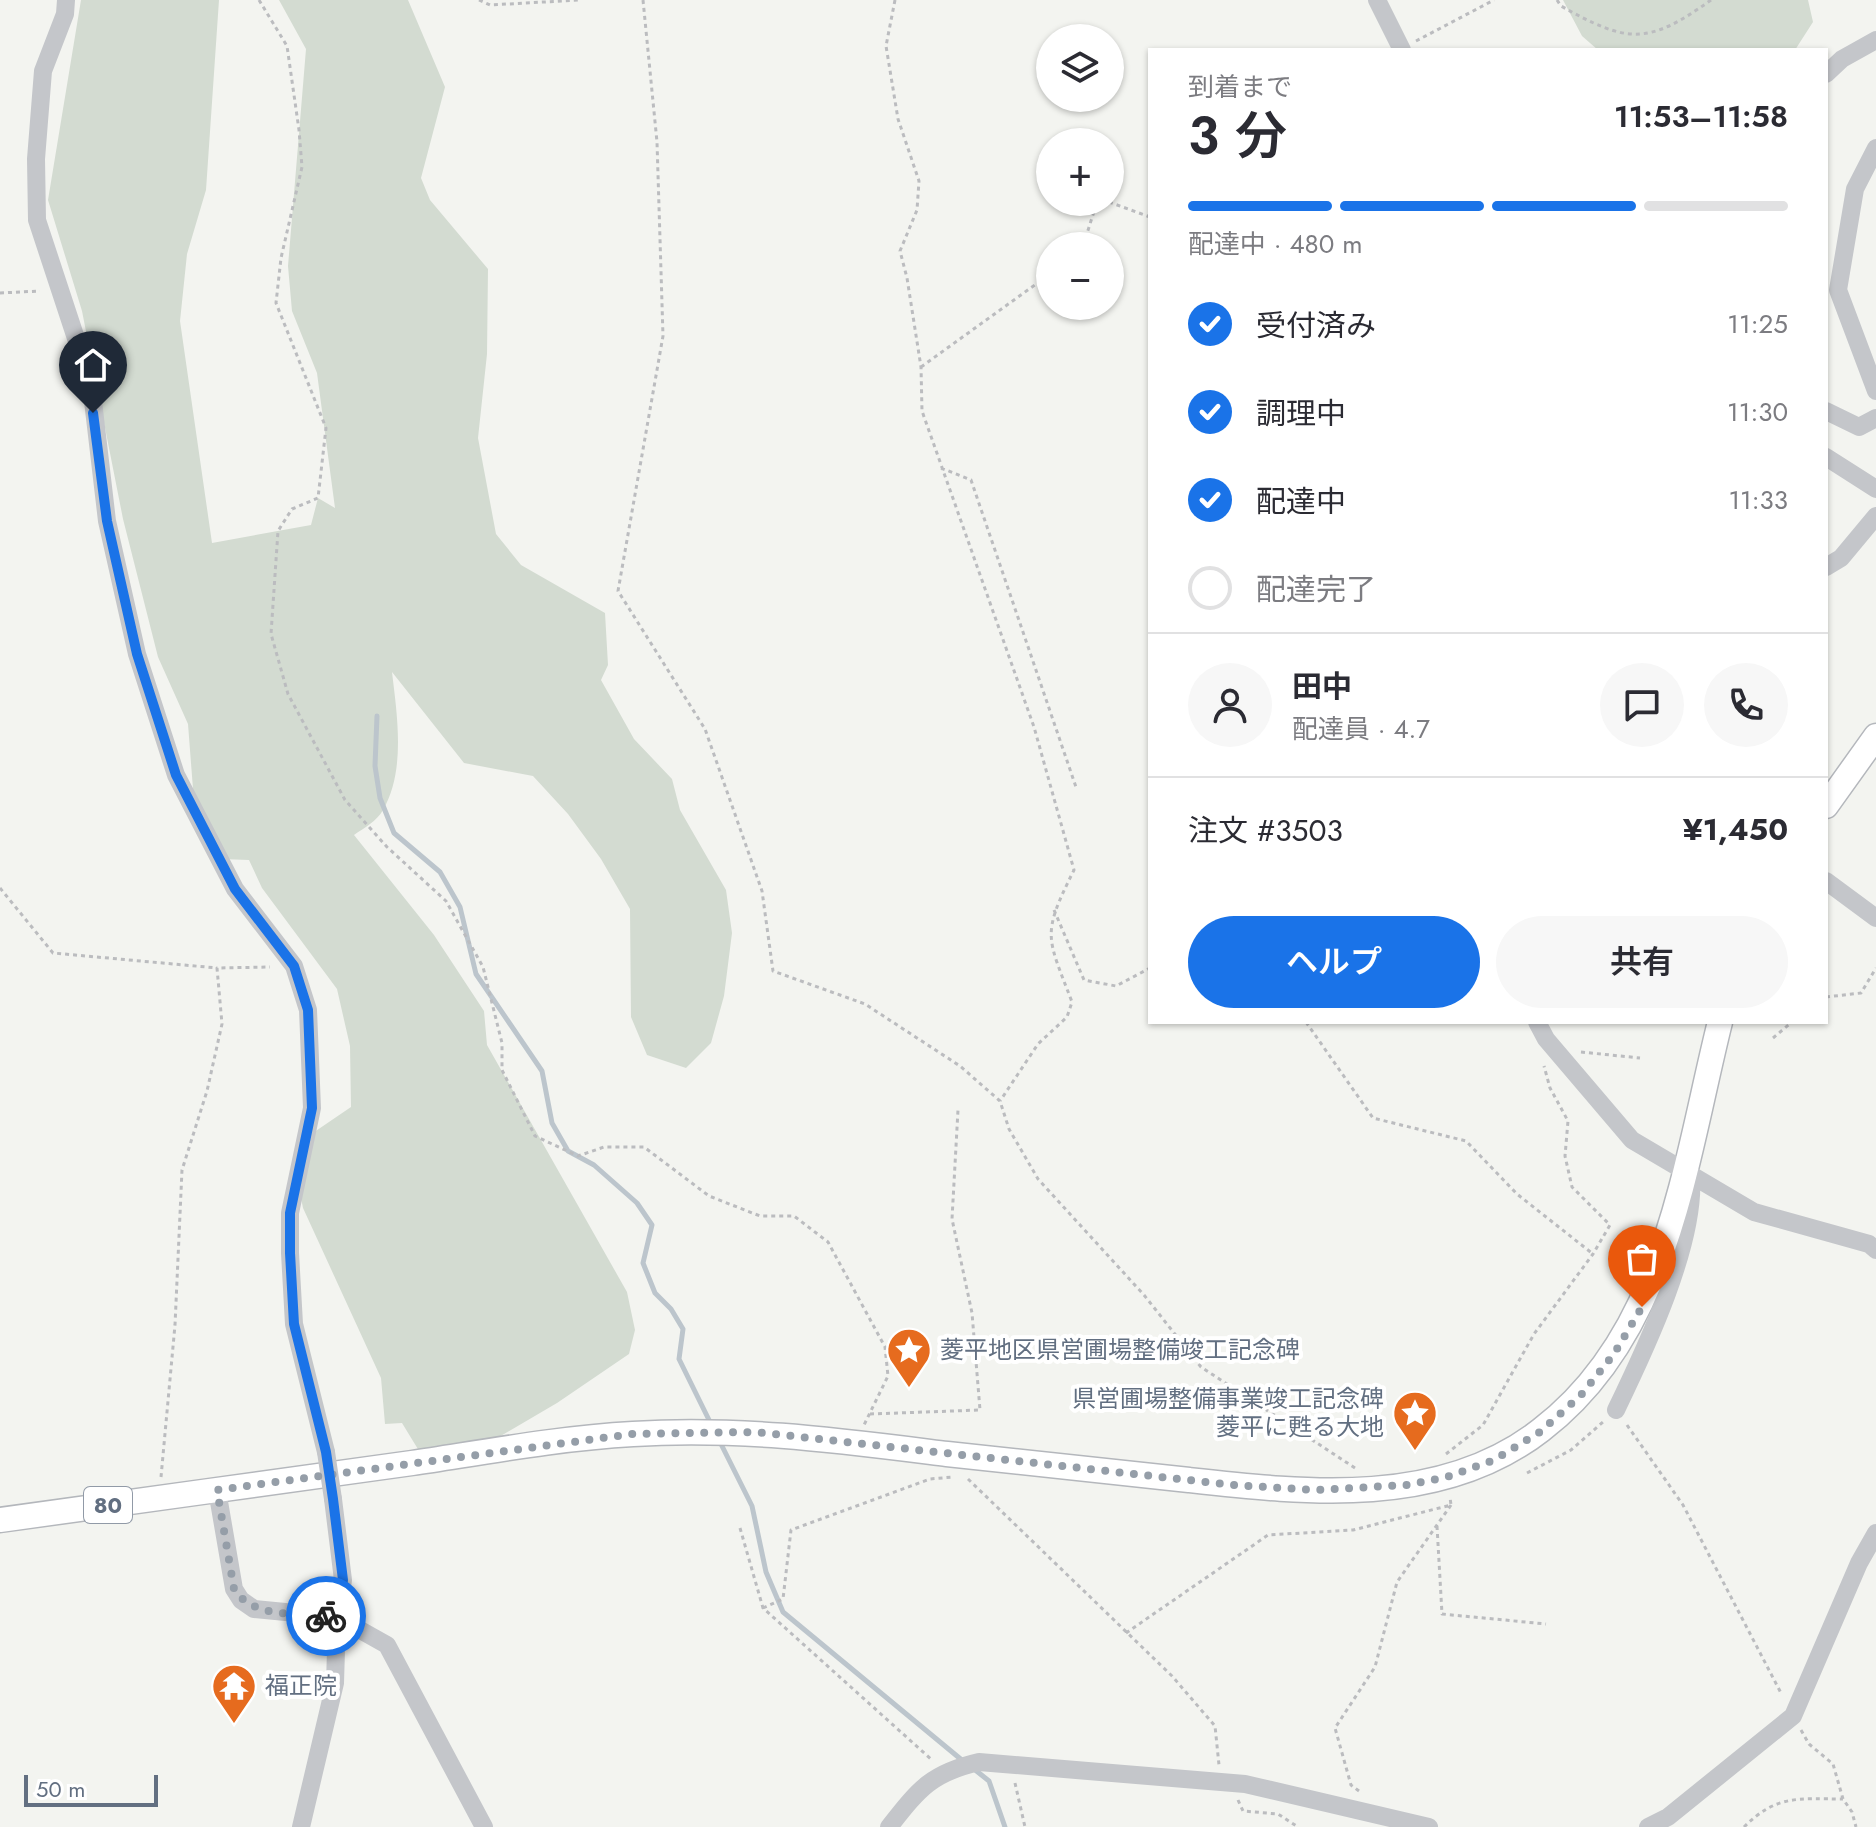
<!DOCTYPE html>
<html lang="ja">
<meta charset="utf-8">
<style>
body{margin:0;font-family:Jost,"Noto Sans JP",sans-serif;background:#f7f7f7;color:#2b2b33;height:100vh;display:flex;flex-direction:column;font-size:30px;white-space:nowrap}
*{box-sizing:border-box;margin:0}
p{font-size:26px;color:#7c7c81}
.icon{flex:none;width:44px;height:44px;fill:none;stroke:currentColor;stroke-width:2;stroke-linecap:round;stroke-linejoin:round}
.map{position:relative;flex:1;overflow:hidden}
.side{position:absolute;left:1148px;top:48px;width:680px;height:976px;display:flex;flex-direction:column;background:#fff;border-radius:0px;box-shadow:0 2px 6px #0004}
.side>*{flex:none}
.controls{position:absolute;left:1036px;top:24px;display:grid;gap:16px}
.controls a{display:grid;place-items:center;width:88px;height:88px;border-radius:50%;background:#fff;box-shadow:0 2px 6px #0004;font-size:40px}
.scale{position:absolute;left:24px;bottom:20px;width:134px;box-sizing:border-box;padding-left:8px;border:4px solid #626f81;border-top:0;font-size:22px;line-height:28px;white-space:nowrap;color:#626f81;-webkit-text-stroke:6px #fff;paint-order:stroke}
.pin{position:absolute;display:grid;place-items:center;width:68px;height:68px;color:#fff;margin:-82px -34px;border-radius:50% 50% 50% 0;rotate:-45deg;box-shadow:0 0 8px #0007}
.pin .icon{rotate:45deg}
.courier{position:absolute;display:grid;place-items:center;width:80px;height:80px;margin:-40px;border:6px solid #1a73e8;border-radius:50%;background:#fff;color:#222;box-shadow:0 2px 10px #0007}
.summary em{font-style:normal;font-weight:600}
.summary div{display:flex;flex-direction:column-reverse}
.summary{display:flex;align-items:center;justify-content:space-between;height:136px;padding:0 40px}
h1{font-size:52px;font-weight:600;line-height:60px}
.bar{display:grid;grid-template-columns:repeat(4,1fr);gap:12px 8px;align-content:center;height:96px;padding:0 40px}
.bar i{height:10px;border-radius:6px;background:#e1e1e2}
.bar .current{background:#1a73e8}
.bar p{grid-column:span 4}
.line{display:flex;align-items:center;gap:20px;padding:0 40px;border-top:2px solid #e1e1e2}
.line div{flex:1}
.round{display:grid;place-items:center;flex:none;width:84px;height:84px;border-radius:42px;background:#f7f7f7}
ol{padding:0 40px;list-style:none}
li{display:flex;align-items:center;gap:24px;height:88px}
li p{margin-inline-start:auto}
li .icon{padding:8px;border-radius:50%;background:#1a73e8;color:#fff;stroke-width:4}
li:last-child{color:#7c7c81}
li i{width:44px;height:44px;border:4px solid #e1e1e2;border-radius:50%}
.cta{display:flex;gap:16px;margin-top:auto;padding:16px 40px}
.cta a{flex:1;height:92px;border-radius:48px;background:#1a73e8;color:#fff;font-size:32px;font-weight:600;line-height:92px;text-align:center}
.cta a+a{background:#f7f7f7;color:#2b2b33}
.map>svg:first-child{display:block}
.green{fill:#d3dbd1}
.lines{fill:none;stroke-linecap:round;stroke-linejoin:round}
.stream{stroke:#bcc5cc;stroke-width:5}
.major-casing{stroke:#b4b7bc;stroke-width:27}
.path{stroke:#bbbcbf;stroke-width:3;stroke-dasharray:4 4;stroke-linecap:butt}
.minor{stroke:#c4c6ca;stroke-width:18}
.major{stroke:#fff;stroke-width:24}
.minor-bridge{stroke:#c4c6ca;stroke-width:18}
.done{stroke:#959ea8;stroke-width:8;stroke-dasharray:0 14.4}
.route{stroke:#1a73e8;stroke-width:10}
.labels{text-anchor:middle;stroke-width:8;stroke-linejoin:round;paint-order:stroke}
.shield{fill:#fff;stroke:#919aa7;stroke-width:2}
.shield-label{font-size:22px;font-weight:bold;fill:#626f81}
.poi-label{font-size:24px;fill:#626f81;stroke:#fff;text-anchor:start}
</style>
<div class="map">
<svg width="1876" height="1827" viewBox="0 0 1876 1827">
<rect width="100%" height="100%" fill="#f3f4f0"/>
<!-- green -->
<path class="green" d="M81,0H219L206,190L187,254L180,321L212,543L311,525L318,498L335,508L317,373L292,311L288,266L306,49L279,0H408L445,87L421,178L430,200L488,269L487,354L478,438L496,534L521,565L605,613L608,665L601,680L634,739L672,779L680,810L726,890L732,933L724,996L711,1043L686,1068L647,1055L631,1017L630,909L601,859L568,814L533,776L464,763L392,672C397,715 406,770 383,810C377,821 364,828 354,835L434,935L484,1011L487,1045L627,1292L635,1330L629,1354L557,1403L475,1451L424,1459L402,1423L385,1424L381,1378L303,1208L294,1163L304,1139L351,1107L350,1046L337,989L262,888L249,860L221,859L195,815L188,724L158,657L123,519L82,311L48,200Z
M1563,0H1808L1813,22L1795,50H1598L1582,36Z"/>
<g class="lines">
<!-- stream -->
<path class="stream" d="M377,716L375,766L380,798L394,833L440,872L460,907L476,974L542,1071L552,1123L568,1151L594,1165L637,1203L652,1225L643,1263L655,1293L671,1309L683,1329L679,1359L711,1424
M719,1440L752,1506L766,1572L783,1612L963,1761
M974,1769L989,1781L1005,1827"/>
<!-- major casing -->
<g class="major-casing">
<path id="major" d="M1826,806L1876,736
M0,1520C137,1501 275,1482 412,1463C485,1452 560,1438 633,1434C739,1427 842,1441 947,1454C1027,1463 1108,1471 1189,1480C1307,1493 1441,1508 1541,1430C1667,1334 1684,1166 1720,1022"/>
</g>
<!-- path -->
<path class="path" d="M259,0L287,46L299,130L302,167L281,258L276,303L326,428L318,498L292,509L278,531L271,634L288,694L345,800L387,847L446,901L483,967L502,1043V1070L535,1136L578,1156L604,1147H644L709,1196L760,1216H794L828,1242L885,1347L888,1376L864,1425
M479,0L490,5L580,0
M643,0L657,142L663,336L618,591L705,729L762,891L773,971L865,1004L960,1066L1000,1101L1009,1129L1038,1179L1144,1295L1201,1367L1355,1468
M895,0L886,46L898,119L919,181L917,210L900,251L907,278L921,367L922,411L1034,727L1074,870C1041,936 1047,936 1072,1002L1067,1017L1038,1044L1000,1101
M1557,0L1561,6C1627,43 1647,46 1711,0
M1416,41L1494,0
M1109,202L1150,217
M1083,246L1097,202
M0,293L40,291
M921,367L1050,274
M941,468L971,480L1077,790
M0,888L53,953L217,968
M1054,910L1084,980L1116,986L1150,968
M1826,997L1861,993L1876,968
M1306,1022L1373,1118L1466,1141L1517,1194L1593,1254
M1773,1038L1792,1022
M1581,1052L1640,1058
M870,1414L980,1410L972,1313L952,1219L958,1110
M1627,1425L1683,1505L1782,1695
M1446,1454L1483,1425L1534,1334L1593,1254L1610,1225L1572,1187L1565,1156L1568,1121L1550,1088L1544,1066
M1527,1473L1571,1450L1603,1422
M161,1477L175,1325L182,1170L207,1091L222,1024L217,968L270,967
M968,1479L1172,1676L1215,1726L1219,1765
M1437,1526L1442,1614L1546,1624
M740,1528L763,1608L932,1760
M763,1608L783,1599L791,1530L930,1479L953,1477
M1126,1633L1268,1535L1353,1530L1451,1505L1450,1497
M1801,1730L1809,1744L1833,1764L1843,1799L1852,1812L1856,1827
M1015,1783L1025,1827
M1359,1791L1351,1785L1335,1728L1375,1667L1397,1582L1451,1505
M1238,1800L1243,1811L1278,1814L1298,1827
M1744,1827C1777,1794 1799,1799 1843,1799"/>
<!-- minor -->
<path class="minor" d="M66,0L65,14L43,71L36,159L37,220L91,384L107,521L137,654L176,775L235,889L294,966L308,1010L312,1108L290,1213V1253L294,1324L326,1452
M1377,0L1402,50
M1826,74L1842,59L1876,40
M1876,148L1855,189L1838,290L1876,391
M1826,411L1859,427L1876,418
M1826,457L1876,489
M1826,567L1841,558L1876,516
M1826,881L1876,918
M1537,1022L1546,1039L1632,1140L1754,1212L1869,1244L1876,1250
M1616,1410C1645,1350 1696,1243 1691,1176
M217,1490L234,1589L241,1600L254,1609L337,1617L387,1645L484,1827
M301,1827L335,1683L337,1617L343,1580L333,1499
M889,1827C919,1789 931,1773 979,1762L1245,1784L1429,1827
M1648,1827L1668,1817L1793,1716L1859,1563L1876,1533"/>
<!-- major -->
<use href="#major" class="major"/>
<!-- minor-bridge -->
<path class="minor-bridge" d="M326,1452L333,1499"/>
</g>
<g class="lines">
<!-- done -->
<path class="done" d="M326,1616C295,1613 252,1618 234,1589L217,1490L632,1434L756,1432L1233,1485L1316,1490L1407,1485L1447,1477L1494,1460L1540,1432L1581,1395L1614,1354L1642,1307"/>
<!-- route -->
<path class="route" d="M93,413L107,521L137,654L176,775L235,889L294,966L308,1010L312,1108L290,1213V1253L294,1324L326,1452L333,1499L343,1580L337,1617L326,1616"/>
</g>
<!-- icons -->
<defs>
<g id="sight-pin" transform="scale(2.3)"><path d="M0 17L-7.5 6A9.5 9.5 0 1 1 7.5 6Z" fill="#e66b1e" stroke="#fff"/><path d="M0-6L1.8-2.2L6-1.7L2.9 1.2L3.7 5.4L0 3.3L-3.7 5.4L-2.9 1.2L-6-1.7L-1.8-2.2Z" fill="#fff"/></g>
<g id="temple-pin" transform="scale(2.3)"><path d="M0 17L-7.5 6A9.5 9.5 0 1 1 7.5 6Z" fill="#e66b1e" stroke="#fff"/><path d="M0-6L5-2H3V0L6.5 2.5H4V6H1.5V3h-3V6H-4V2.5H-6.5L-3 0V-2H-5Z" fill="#fff"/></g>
</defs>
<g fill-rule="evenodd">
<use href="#sight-pin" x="909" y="1350"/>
<use href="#sight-pin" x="1415" y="1413"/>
<use href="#temple-pin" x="234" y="1686"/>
</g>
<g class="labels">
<!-- shield labels -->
<rect class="shield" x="84" y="1487" width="48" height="36" rx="6"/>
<g class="shield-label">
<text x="108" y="1513">80</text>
</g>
<!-- poi labels -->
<g class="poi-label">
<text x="940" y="1358">菱平地区県営圃場整備竣工記念碑</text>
<text x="1384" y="1407" text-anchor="end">県営圃場整備事業竣工記念碑<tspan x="1384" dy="28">菱平に甦る大地</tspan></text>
<text x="265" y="1694">福正院</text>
</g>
</g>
</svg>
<div class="controls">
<a><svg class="icon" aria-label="layers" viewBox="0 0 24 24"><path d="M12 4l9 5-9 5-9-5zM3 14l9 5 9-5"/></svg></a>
<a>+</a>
<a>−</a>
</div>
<div class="scale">50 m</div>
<div class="pin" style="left:1642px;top:1307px;background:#ea580c"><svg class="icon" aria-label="bag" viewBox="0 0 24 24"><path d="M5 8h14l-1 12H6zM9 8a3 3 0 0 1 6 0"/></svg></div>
<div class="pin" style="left:93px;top:413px;background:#1f2937"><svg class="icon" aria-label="home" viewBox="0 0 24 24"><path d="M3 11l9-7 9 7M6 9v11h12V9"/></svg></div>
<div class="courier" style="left:326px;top:1616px"><svg class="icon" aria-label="bike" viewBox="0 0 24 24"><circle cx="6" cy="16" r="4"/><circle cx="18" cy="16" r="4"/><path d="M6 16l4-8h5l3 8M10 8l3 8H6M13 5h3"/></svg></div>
<section class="side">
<div class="summary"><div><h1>3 分</h1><p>到着まで</p></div><em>11:53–11:58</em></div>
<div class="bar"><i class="current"></i><i class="current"></i><i class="current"></i><i></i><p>配達中 · 480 m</p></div>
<ol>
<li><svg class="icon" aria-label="check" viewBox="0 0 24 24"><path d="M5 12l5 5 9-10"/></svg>受付済み<p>11:25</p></li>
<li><svg class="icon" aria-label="check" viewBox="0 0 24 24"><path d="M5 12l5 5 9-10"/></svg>調理中<p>11:30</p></li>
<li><svg class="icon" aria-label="check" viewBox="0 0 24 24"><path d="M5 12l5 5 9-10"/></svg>配達中<p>11:33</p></li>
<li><i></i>配達完了</li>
</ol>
<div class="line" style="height:144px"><a class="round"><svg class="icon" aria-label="person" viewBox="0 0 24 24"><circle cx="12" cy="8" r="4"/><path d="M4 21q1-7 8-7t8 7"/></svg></a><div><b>田中</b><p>配達員 · 4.7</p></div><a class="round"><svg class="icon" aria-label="chat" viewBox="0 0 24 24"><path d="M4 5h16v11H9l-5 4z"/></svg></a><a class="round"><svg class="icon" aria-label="phone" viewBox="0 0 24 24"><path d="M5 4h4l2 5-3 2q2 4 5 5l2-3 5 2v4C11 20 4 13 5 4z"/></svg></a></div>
<div class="line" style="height:104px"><div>注文 #3503</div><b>¥1,450</b></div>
<div class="cta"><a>ヘルプ</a><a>共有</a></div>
</section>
</div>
